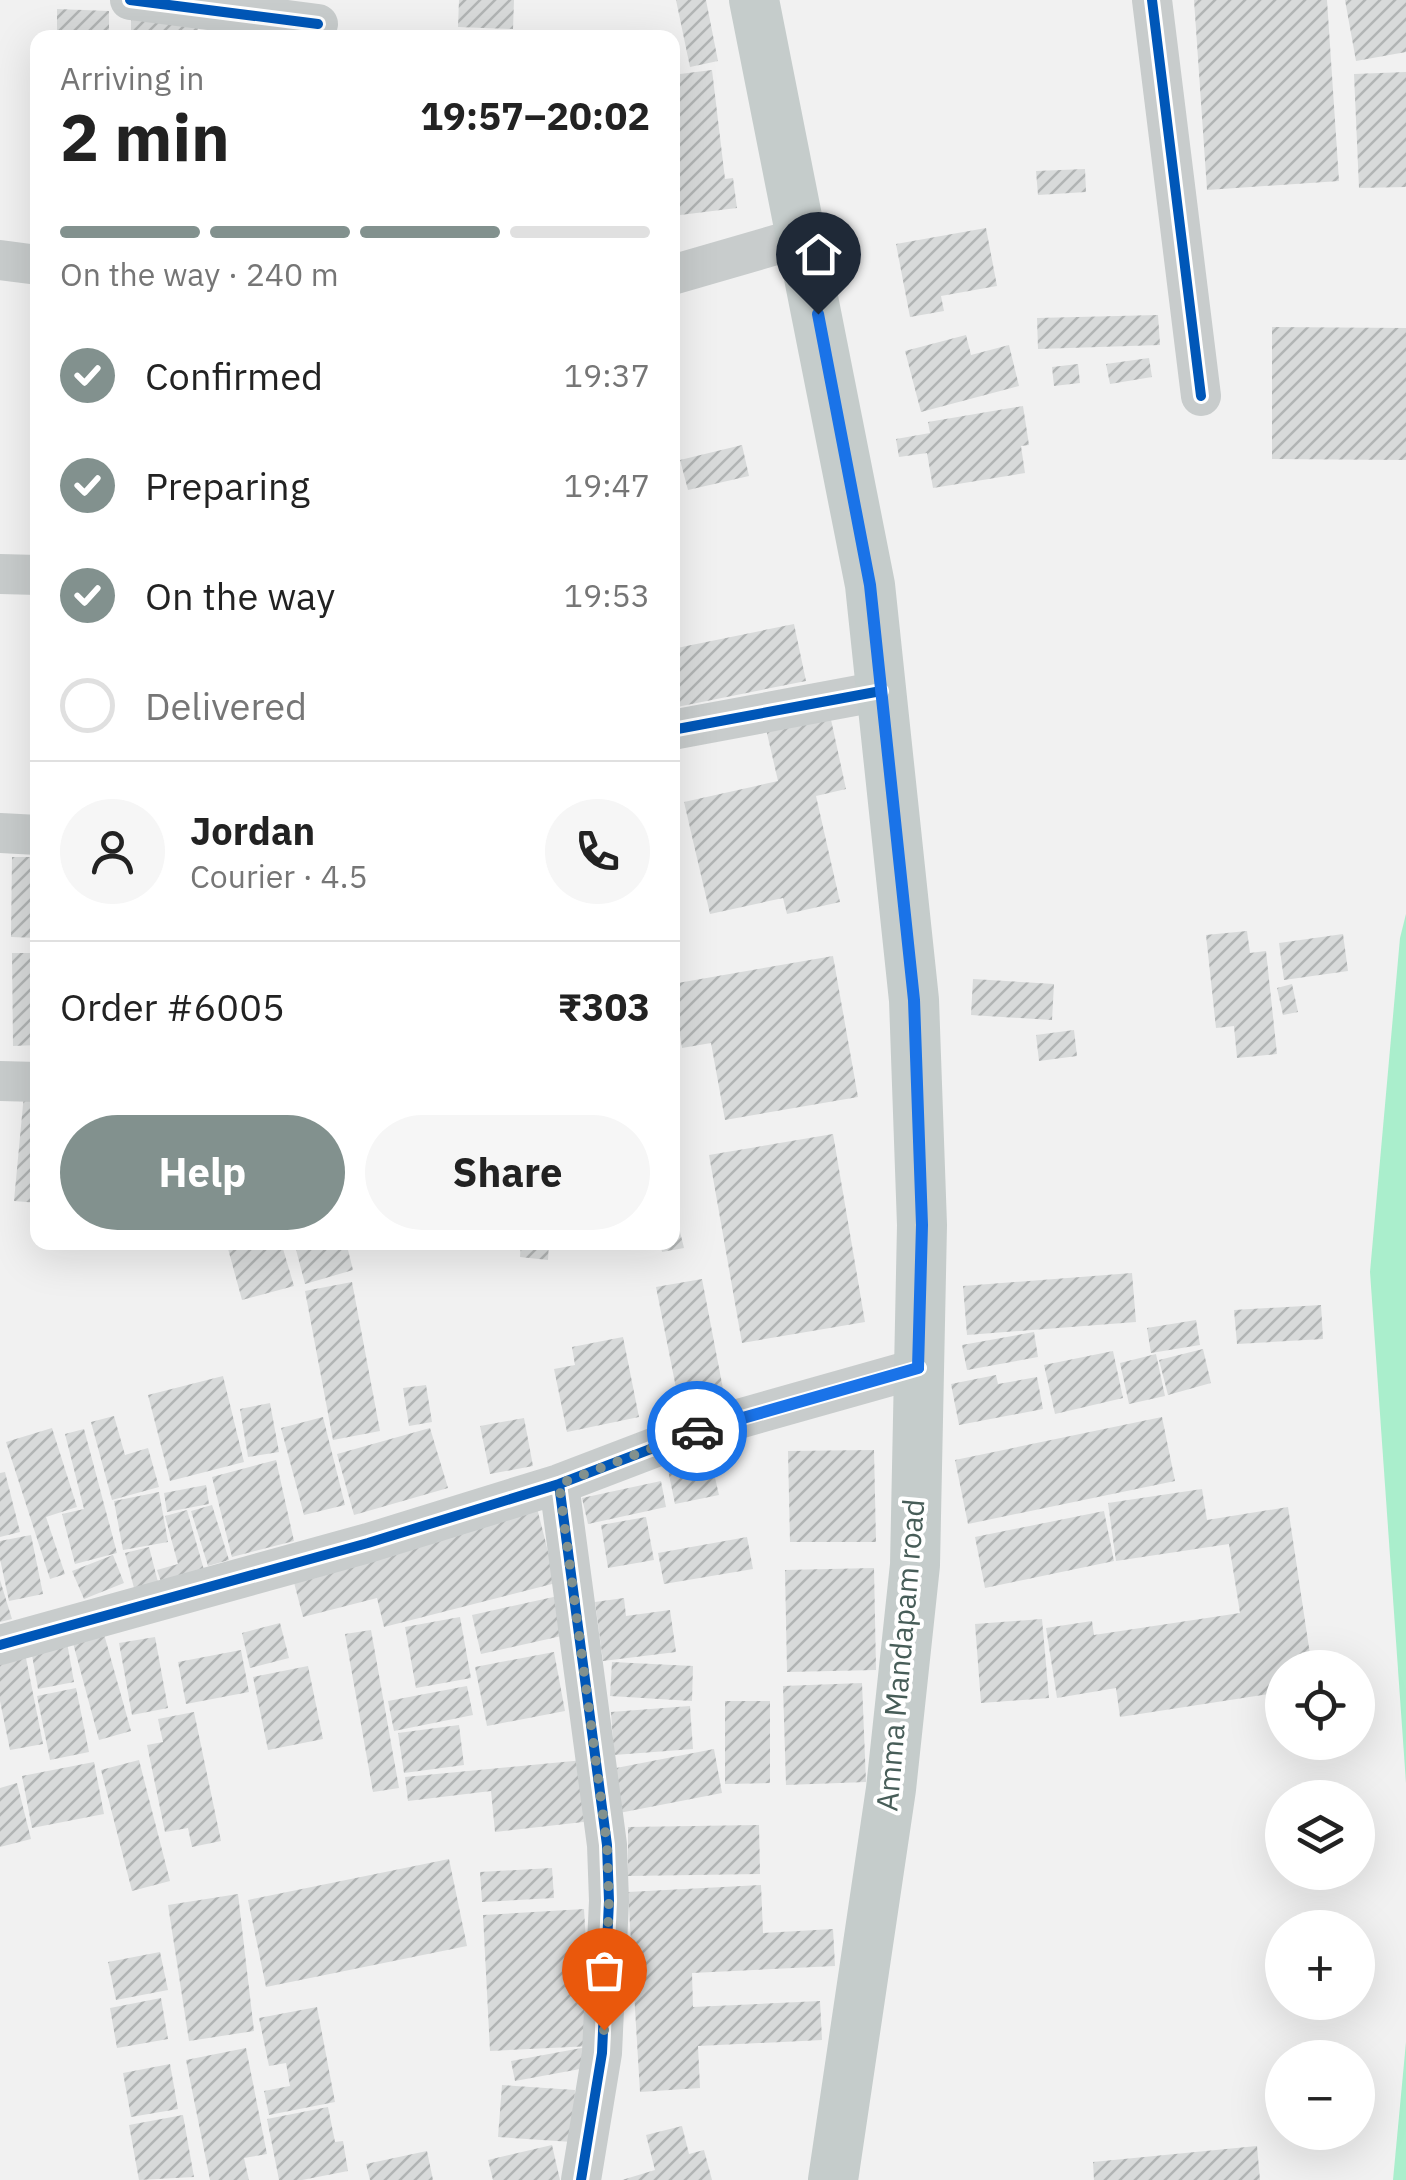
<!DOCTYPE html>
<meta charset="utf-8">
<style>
body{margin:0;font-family:"IBM Plex Sans",sans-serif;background:#f6f6f6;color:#222;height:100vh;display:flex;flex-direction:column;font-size:38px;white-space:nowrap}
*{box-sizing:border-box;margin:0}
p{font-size:32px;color:#767676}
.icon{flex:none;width:55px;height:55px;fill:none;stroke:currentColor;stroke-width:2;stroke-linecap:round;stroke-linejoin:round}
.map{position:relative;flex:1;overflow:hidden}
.sheet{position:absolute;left:30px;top:30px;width:650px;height:1220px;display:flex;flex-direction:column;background:#fff;border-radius:20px;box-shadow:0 10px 40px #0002}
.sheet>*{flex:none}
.tools{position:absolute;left:1265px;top:1650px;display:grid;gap:20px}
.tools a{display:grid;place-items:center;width:110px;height:110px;border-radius:50%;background:#fff;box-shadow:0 10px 40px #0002;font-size:50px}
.pin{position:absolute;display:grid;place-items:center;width:85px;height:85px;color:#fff;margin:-102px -42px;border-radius:50% 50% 50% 0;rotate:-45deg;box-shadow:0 0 10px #0007}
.pin .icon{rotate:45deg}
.courier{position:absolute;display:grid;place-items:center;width:100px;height:100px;margin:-50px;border:8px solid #1a73e8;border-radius:50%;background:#fff;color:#222;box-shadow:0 2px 12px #0007}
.summary em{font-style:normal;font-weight:800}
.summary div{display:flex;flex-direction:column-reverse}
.summary{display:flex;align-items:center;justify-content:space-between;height:170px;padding:0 30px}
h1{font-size:65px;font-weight:800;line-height:75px}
.bar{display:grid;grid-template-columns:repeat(4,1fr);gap:15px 10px;align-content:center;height:120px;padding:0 30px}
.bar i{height:12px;border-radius:8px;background:#e0e0e0}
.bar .selected{background:#82918e}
.bar p{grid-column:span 4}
.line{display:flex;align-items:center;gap:25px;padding:0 30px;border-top:2px solid #e0e0e0}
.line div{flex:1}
.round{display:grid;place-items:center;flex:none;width:105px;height:105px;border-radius:52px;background:#f6f6f6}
ol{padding:0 30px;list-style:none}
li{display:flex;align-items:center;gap:30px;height:110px}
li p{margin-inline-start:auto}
li .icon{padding:10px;border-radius:50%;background:#82918e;color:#fff;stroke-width:4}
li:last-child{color:#767676}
li i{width:55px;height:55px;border:5px solid #e0e0e0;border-radius:50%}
.primary-button{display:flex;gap:20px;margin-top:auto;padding:20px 30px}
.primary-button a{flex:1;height:115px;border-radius:60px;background:#82918e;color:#fff;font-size:40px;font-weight:800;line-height:115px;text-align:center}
.primary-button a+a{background:#f6f6f6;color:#222}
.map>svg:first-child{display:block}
.water{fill:#aec}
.building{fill:url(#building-hatch)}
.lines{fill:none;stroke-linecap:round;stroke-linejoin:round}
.minor{stroke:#c8cccc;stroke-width:40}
.major{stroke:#c5cccb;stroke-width:50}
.cycleway-casing{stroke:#fff;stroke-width:16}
.cycleway{stroke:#0057b8;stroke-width:10}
.done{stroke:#82918e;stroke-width:10;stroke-dasharray:0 18}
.route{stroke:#1a73e8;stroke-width:12}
.labels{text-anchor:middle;stroke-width:8;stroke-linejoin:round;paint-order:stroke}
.street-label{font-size:30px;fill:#475d58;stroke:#fff}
</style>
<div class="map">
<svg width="1406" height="2180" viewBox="0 0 1406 2180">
<defs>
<pattern id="building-hatch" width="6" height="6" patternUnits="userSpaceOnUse" patternTransform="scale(2.5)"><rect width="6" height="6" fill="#d8dada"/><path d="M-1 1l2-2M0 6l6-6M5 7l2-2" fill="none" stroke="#b1b4b4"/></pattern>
</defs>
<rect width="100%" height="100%" fill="#f1f1f1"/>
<!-- water -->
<path class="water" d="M1406,914V1783L1370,1272L1400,938Z
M1406,2042V2180H1393Z"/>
<!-- building -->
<path class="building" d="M459,0H514L513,29L458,27Z
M676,0H706L718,61L690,67Z
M1194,0H1327L1339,181L1207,190Z
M1345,0H1406V52L1356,61Z
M57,9L109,11V38H57Z
M131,17L198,20V38H131Z
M712,70L725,179L733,178L737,208L672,216V75Z
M1406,72V187L1359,188L1354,74Z
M1085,169L1086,192L1038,195L1036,171Z
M986,228L997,286L941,296L944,311L910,317L896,244Z
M1158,315L1160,345L1038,349L1037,318Z
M1272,327L1406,328V460L1272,459Z
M966,335L971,355L1009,345L1019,386L921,412L905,351Z
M1149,358L1152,377L1110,384L1106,364Z
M1078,364L1080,383L1054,386L1052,367Z
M1023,406L1029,445L1021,446L1025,473L933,488L927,453L899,457L896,439L930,433L928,422Z
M742,445L749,476L688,490L680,460Z
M794,624L806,681L672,708V649Z
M830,715L846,789L816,796L840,902L787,914L783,898L710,914L684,802L778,781L766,729Z
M12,857H38V938L11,937Z
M1247,931L1250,953L1266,951L1277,1054L1237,1058L1234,1026L1216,1028L1206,935Z
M1343,934L1348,971L1284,980L1279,943Z
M12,953H38V1045L13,1046Z
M833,956L858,1097L725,1120L711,1043L682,1048L672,984Z
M973,979L1054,984L1052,1020L971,1015Z
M1292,984L1298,1012L1283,1015L1277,988Z
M1074,1030L1077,1056L1039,1061L1036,1035Z
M24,1094L38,1095V1203L14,1201Z
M833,1134L865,1322L742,1343L709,1155Z
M672,1199L684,1248L662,1252L660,1242H672Z
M237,1242H281L294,1286L242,1300L227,1245Z
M294,1242H346L353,1270L305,1284Z
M521,1242H549L548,1260L520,1257Z
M1132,1273L1136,1322L967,1335L963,1286Z
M702,1279L724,1394L679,1403L656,1287Z
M352,1282L380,1431L333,1440L305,1291Z
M1321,1305L1323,1339L1237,1344L1234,1310Z
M1196,1320L1200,1345L1151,1353L1147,1328Z
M1034,1332L1038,1357L967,1370L962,1345Z
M623,1337L639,1417L567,1432L554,1369L575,1365L572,1347Z
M1203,1349L1211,1383L1168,1395L1159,1360Z
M1113,1351L1123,1398L1055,1414L1044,1365Z
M1156,1354L1165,1396L1129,1404L1120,1363Z
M996,1375L998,1384L1037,1377L1043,1409L959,1425L951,1384Z
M223,1376L244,1462L170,1481L148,1395Z
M426,1385L432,1422L409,1426L403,1388Z
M270,1403L279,1452L248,1457L240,1409Z
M114,1416L125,1455L148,1448L159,1487L112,1500L91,1422Z
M323,1417L345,1505L304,1515L281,1428Z
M1162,1417L1175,1481L968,1524L955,1460Z
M524,1418L533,1466L490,1474L480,1426Z
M52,1428L77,1507L46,1517L65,1574L50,1579L6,1442Z
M430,1428L448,1488L354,1515L337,1454Z
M84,1429L117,1553L75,1564L62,1514L84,1509L65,1434Z
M874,1450L876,1542H790L788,1451Z
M710,1456L719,1495L675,1504L667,1465Z
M276,1460L294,1541L232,1557L212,1477Z
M5,1472L20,1532L0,1537V1473Z
M661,1481L666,1507L588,1524L582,1498Z
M206,1485L209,1504L167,1512L164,1493Z
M1202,1489L1207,1520L1288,1507L1312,1668H1282V1692L1120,1717L1116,1688L1057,1698L1046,1628L1092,1621L1094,1635L1240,1613L1229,1544L1116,1561L1108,1503Z
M159,1492L168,1542L123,1550L114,1501Z
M212,1505L229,1560L208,1566L191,1511Z
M537,1508L556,1583L384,1627L377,1598L303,1617L291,1571Z
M187,1510L204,1570L161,1582L157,1570L178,1564L165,1516Z
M1104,1511L1114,1561L985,1588L975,1537Z
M646,1517L654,1560L608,1568L601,1525Z
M31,1535L43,1594L9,1601L0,1559V1541Z
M747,1537L753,1569L664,1584L658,1553Z
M149,1547L159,1586L135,1592L125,1553Z
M113,1555L124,1583L84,1599L72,1571Z
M874,1568L876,1670L787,1672L785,1570Z
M0,1580L12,1619L0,1622Z
M558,1596L566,1635L481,1654L472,1615Z
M624,1598L626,1616L670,1610L676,1652L603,1661L595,1602Z
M460,1617L471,1678L416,1688L405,1627Z
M1042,1619L1049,1698L981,1703L975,1624Z
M280,1623L289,1658L250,1668L242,1633Z
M371,1630L399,1788L373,1792L345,1634Z
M65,1631L74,1682L38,1689L29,1638Z
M104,1634L131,1731L99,1740L73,1643Z
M155,1637L168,1708L132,1715L119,1643Z
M23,1643L43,1744L10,1750L0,1701V1647Z
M241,1650L249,1692L186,1704L178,1662Z
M554,1652L565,1711L487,1726L475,1667Z
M612,1662L693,1666L692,1701L610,1696Z
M308,1666L323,1739L268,1750L253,1677Z
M862,1683L866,1782L786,1785L783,1686Z
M467,1686L473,1715L394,1731L388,1701Z
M76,1688L89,1752L50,1760L37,1696Z
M725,1701H770V1783L725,1784Z
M690,1706L693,1749L614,1755L611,1712Z
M194,1712L221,1841L192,1847L188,1828L165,1832L147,1745L163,1742L158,1719Z
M459,1725L464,1765L404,1773L398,1733Z
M714,1749L722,1793L619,1813L611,1769Z
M139,1760L170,1881L132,1891L101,1770Z
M584,1760L592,1821L495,1832L491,1791L408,1801L405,1777Z
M94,1762L104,1814L32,1828L22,1776Z
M17,1783L31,1839L0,1847V1788Z
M759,1825L760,1874L628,1876V1827Z
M449,1859L467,1946L266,1987L248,1900Z
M552,1868L554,1898L482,1902L480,1872Z
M761,1885L763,1933L833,1929L835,1966L692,1973L693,2007L820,2001L822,2040L698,2046L700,2088L640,2092L628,1892Z
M238,1894L254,2031L189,2041L168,1905Z
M584,1909L592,2046L490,2051L483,1915Z
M160,1952L168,1990L116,2000L108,1962Z
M161,1998L168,2039L117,2048L110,2008Z
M317,2007L335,2102L269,2115L264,2091L290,2086L286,2063L269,2066L259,2018Z
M587,2047L591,2067L515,2081L511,2061Z
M246,2048L267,2154L244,2158L249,2180H210L186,2060Z
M170,2064L178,2109L131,2117L123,2073Z
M502,2085L575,2090L572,2142L498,2137Z
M328,2107L335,2142L343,2141L348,2171L302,2180H279L267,2119Z
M183,2115L194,2177L139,2180L129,2125Z
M682,2126L689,2154L704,2150L712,2180H622L655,2170L646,2135Z
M552,2145L560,2180H493L488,2160Z
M1257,2146L1260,2180H1094L1093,2162Z
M427,2151L433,2180H370L366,2164Z"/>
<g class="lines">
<!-- minor -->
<path class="minor" d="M130,0L318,24
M1152,0L1201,396
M0,260L38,265
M672,275L803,237
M0,574L38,575
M672,730L881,691
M0,833L38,835
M0,1081L38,1082
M559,1484L607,1845L609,1901L602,2053L581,2180
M0,1645L368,1543L559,1484L703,1429L919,1368"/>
<!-- major -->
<path class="major" d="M754,0L870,585L914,1000L922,1225L915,1565L891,1789L833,2180"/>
<!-- cycleway casing -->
<g class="cycleway-casing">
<path id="cycleway" d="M130,0L318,24
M1152,0L1201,396
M672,730L881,691
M559,1484L607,1845L609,1901L602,2053L581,2180
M0,1645L368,1543L559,1484L703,1429L919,1368"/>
</g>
<!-- cycleway -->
<use href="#cycleway" class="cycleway"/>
</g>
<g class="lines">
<!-- done -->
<path class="done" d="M604,2030L609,1901L607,1845L559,1484L697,1431"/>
<!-- route -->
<path class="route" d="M697,1431L918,1368L922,1225L914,1000L870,585L818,314"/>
</g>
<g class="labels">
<!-- street labels -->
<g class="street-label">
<text transform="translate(901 1655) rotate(-85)" y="10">Amma Mandapam road</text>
</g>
</g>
</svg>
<div class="tools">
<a><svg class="icon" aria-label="locate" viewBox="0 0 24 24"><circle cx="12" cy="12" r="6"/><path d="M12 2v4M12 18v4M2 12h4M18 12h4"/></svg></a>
<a><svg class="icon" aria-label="layers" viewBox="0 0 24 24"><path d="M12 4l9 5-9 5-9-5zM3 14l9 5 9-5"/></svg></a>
<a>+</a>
<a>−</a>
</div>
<div class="pin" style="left:604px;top:2030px;background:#ea580c"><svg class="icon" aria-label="bag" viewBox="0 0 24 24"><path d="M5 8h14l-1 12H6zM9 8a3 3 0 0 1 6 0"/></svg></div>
<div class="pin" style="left:818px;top:314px;background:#1f2937"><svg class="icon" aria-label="home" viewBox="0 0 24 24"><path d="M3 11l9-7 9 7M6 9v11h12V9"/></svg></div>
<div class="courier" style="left:697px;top:1431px"><svg class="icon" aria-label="car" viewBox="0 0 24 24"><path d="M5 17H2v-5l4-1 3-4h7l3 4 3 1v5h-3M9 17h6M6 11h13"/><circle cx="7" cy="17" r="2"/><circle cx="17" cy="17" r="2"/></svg></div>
<section class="sheet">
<div class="summary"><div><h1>2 min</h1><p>Arriving in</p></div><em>19:57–20:02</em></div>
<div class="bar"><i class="selected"></i><i class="selected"></i><i class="selected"></i><i></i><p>On the way · 240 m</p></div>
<ol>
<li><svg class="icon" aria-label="check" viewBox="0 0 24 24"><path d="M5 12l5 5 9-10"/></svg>Confirmed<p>19:37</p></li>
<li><svg class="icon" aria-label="check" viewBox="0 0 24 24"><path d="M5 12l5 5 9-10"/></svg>Preparing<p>19:47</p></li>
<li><svg class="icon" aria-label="check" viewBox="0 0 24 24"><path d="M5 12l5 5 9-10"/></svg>On the way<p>19:53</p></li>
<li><i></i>Delivered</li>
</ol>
<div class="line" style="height:180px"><a class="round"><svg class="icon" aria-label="person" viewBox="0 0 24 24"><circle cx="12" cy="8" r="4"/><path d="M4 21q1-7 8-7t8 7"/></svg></a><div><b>Jordan</b><p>Courier · 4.5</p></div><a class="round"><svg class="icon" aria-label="phone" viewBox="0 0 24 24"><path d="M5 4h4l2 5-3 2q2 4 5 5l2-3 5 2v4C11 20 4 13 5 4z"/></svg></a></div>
<div class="line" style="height:130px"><div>Order #6005</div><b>₹303</b></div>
<div class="primary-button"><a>Help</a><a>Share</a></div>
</section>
</div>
